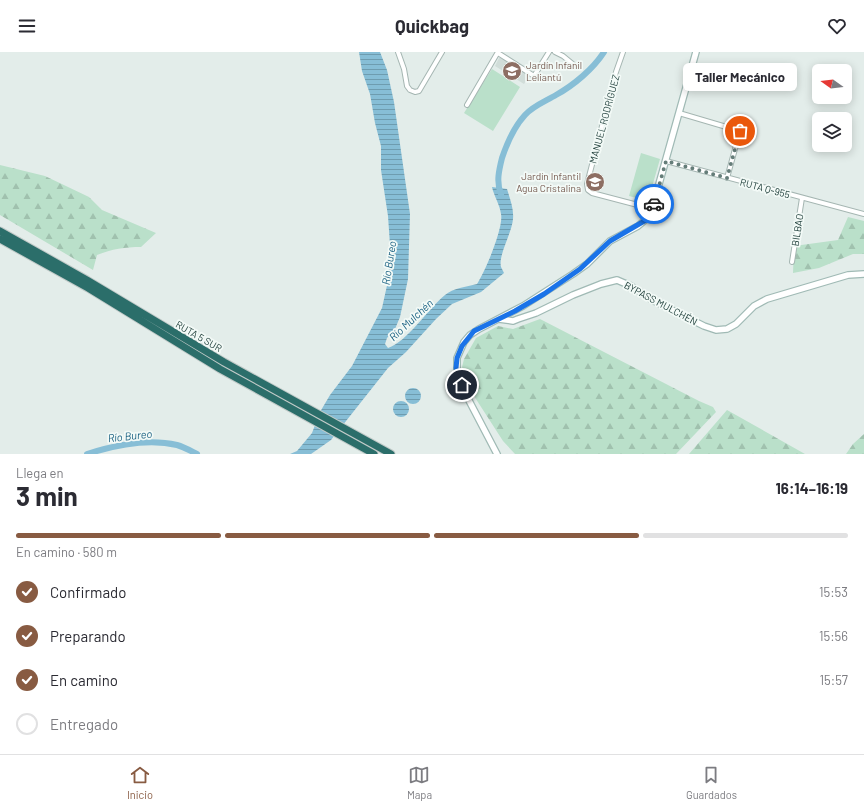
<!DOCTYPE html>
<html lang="es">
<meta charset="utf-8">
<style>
body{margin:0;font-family:Barlow,sans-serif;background:#f2f2f3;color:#2b2b33;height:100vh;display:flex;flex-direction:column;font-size:15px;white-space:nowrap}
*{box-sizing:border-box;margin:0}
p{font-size:13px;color:#7c7c81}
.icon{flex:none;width:22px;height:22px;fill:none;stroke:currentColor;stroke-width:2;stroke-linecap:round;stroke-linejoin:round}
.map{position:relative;height:402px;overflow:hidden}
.drawer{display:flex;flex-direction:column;background:#fff;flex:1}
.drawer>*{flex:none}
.needle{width:26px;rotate:284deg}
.controls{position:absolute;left:812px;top:12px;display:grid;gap:8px}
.controls a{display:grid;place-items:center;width:40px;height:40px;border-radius:6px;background:#fff;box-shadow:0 2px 10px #0003;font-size:20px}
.pin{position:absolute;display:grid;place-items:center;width:34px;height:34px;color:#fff;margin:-17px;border:2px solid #fff;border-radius:50%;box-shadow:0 1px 4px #0007}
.courier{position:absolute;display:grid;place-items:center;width:40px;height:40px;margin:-20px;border:3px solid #1a73e8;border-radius:50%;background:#fff;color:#222;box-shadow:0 1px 5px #0007}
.bubble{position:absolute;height:28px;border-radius:6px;background:#fff;box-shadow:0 2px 10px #0003;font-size:13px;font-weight:700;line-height:28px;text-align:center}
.headline em{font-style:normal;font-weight:700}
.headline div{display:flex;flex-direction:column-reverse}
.headline{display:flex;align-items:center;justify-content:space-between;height:68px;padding:0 16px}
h1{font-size:26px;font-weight:700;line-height:30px}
.bar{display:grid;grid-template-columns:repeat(4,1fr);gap:6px 4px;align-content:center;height:48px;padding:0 16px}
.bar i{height:5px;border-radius:3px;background:#e1e1e2}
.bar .selected{background:#885b42}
.bar p{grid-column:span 4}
ol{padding:0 16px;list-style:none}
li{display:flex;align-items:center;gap:12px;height:44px}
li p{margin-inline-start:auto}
li .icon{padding:4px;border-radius:50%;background:#885b42;color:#fff;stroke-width:4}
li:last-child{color:#7c7c81}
li i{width:22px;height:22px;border:2px solid #e1e1e2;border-radius:50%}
header{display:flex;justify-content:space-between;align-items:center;height:52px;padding:0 16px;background:#fff;font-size:18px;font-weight:700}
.tabs{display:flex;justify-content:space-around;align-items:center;height:56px;border-top:1px solid #e1e1e2;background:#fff;font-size:11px;color:#7c7c81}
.tabs a{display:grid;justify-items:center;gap:2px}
.tabs .selected{color:#885b42}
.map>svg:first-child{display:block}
.built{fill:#d1ddd9}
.green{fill:#bae0ca}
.forest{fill:url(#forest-firs)}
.water{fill:url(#water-rules)}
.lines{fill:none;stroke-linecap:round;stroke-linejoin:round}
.river{stroke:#87bed6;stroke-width:6}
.street-casing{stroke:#a5b6b2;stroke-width:6}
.secondary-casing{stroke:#a0bab5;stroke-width:8}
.highway-casing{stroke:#c1cac8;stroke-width:9}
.street{stroke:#fff;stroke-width:4}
.secondary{stroke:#fff;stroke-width:5.5}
.highway{stroke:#2b6e6a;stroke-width:7}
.done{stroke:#657d79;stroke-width:4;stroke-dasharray:0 7.2}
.route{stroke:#1a73e8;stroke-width:5}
.labels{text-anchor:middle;stroke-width:3.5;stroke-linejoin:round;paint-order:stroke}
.education-label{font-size:10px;fill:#785e54;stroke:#f3faf7;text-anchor:start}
.street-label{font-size:10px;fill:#21403c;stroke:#f3faf7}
.water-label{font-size:11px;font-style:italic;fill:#175f80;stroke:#f3faf7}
</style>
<header><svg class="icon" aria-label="menu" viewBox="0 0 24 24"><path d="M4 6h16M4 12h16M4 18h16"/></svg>Quickbag<svg class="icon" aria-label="heart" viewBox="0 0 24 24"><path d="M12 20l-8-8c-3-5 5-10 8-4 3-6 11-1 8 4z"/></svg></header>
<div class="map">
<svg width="864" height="402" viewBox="0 0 864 402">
<defs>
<pattern id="forest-firs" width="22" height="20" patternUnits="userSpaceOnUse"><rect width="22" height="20" fill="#bae0ca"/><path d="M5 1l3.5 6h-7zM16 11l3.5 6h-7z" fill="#a0c1ae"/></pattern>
<pattern id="water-rules" width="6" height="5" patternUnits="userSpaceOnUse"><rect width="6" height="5" fill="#87bed6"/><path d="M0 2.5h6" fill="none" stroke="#6e9caf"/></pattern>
</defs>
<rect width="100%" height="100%" fill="#e3edea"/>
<!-- built -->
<path class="built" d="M499,6H501L529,24L524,32L495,14Z"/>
<!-- green -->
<path class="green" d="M492,17L520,35L493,79L464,61Z
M641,101L660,107L648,149L629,144Z"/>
<!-- forest -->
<path class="forest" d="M0,113L45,124L89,145L102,158L156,181L141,195C125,195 112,197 97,203L93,218L0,163Z
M848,165L864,169V202H853L819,216L793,221L794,194L838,188Z
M540,267L699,349L713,355L716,360L676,402H515L503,389L474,344L462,315L464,307L476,286L498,274L513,277Z
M727,358L805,402H689Z
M864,382V402H846L853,392Z"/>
<!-- water -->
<path class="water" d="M359,0H380L387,18L394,50L410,162L408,227L400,265L395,277L387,286L385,292L388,296C407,290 428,257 445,243C453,236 466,235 477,232C485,220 504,175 501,162C500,153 494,144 492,135L507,137C510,147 514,157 513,167C512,181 498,203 501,215C502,217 503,219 504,221L481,240L452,252L436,267L406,300L388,316L331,388L311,402H290L297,399L312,381L320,360L330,343L352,314L382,256L388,229L390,193L388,164L381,118V94L375,71L370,42L362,19Z
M405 344a8 8 0 1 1 16 0a8 8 0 1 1-16 0Z
M393 357a8 8 0 1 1 16 0a8 8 0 1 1-16 0Z"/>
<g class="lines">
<!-- river -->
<path class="river" d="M501,142C496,130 499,118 502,106C507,91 514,75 525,63C533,54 546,49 556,43C574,33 593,17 604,0
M87,402C115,393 147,386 177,393C184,395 191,399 197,402"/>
<!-- street casing -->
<g class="street-casing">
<path id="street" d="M398,0L404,17L407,34L410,38L415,40L419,39L442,0
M555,0L563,4L574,13
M623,0L616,20L587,132L588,138L592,141L653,157
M498,1L534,24L549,0
M467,53L498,0
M679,61L740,79L727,126
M666,109L864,162
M792,210L802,146"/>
</g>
<!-- secondary casing -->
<g class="secondary-casing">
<path id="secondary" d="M499,267L513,269L518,267L536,261L573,243L601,232L617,228L631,234L652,248L704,274L716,278L727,277L736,272L754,254L767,247L848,223L864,222
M497,402L464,339L457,319V306L464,290L470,283L479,277L523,254L573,222L587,212L610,189L638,174L650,164L696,0"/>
</g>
<!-- highway casing -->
<g class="highway-casing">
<path id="highway" d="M0,179L87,228L224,310L391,402
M0,187L88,236L220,317L374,402"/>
</g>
<!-- street -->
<use href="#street" class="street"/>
<!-- secondary -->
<use href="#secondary" class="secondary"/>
<!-- highway -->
<use href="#highway" class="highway"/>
</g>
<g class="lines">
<!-- done -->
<path class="done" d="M654,152L666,109L727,126L740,79"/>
<!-- route -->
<path class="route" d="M462,333L456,316L457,306L462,294L474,279L515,259L544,242L580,217L610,189L646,168L650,164L654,152"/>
</g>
<!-- icons -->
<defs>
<g id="school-disc" transform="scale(1)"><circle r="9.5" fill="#8d6e63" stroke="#f3faf7"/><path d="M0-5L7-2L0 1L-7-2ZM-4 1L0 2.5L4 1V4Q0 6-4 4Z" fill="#fff"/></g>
</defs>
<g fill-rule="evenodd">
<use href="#school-disc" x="512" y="19"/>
<use href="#school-disc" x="595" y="130"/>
</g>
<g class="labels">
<!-- education labels -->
<g class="education-label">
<text x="526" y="17">Jardín Infanil<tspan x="526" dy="12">Leliantú</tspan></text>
<text x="581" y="128" text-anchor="end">Jardín Infantil<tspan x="581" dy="12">Agua Cristalina</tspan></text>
</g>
<!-- street labels -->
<g class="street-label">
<text transform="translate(604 67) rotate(-75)" y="4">MANUEL RODRÍGUEZ</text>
<text transform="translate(765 136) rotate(15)" y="4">RUTA Q-955</text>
<text transform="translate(797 178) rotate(-81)" y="4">BILBAO</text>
<text transform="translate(661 251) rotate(28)" y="4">BYPASS MULCHÉN</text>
<text transform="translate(199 284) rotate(30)" y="4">RUTA 5 SUR</text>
</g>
<!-- water labels -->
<g class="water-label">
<text transform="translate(389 211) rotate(-81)" y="4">Río Bureo</text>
<text transform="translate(411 268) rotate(-43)" y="4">Río Mulchén</text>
<text transform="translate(130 384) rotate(-6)" y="4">Río Bureo</text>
</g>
</g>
</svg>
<div class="controls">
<a><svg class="needle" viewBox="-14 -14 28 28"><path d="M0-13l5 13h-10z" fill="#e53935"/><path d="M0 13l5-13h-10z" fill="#7c7c81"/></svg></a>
<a><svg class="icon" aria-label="layers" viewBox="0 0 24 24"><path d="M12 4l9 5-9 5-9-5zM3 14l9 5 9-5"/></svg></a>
</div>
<div class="pin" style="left:740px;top:79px;background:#ea580c"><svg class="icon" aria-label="bag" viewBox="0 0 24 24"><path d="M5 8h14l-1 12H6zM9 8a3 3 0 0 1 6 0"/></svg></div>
<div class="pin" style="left:462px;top:333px;background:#1f2937"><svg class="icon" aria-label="home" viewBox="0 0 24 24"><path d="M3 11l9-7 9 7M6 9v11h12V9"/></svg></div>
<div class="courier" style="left:654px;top:152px"><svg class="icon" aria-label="car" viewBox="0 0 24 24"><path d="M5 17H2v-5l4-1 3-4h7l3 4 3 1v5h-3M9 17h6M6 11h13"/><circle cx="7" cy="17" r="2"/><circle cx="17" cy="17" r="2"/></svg></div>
<div class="bubble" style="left:683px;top:11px;width:114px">Taller Mecánico</div>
</div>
<section class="drawer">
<div class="headline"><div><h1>3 min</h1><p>Llega en</p></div><em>16:14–16:19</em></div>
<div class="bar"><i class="selected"></i><i class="selected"></i><i class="selected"></i><i></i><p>En camino · 580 m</p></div>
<ol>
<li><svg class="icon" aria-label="check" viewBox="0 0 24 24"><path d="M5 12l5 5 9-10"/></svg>Confirmado<p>15:53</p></li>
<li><svg class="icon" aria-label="check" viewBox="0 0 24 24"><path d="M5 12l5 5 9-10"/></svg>Preparando<p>15:56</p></li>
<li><svg class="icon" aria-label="check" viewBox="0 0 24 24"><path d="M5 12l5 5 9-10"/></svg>En camino<p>15:57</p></li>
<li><i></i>Entregado</li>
</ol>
</section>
<nav class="tabs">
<a class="selected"><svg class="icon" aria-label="home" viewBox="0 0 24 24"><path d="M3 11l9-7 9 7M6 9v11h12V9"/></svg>Inicio</a>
<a><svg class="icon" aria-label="map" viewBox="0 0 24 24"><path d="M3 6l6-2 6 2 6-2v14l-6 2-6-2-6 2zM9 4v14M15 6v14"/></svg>Mapa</a>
<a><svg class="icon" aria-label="saved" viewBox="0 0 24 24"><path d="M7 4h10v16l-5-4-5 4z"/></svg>Guardados</a>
</nav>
